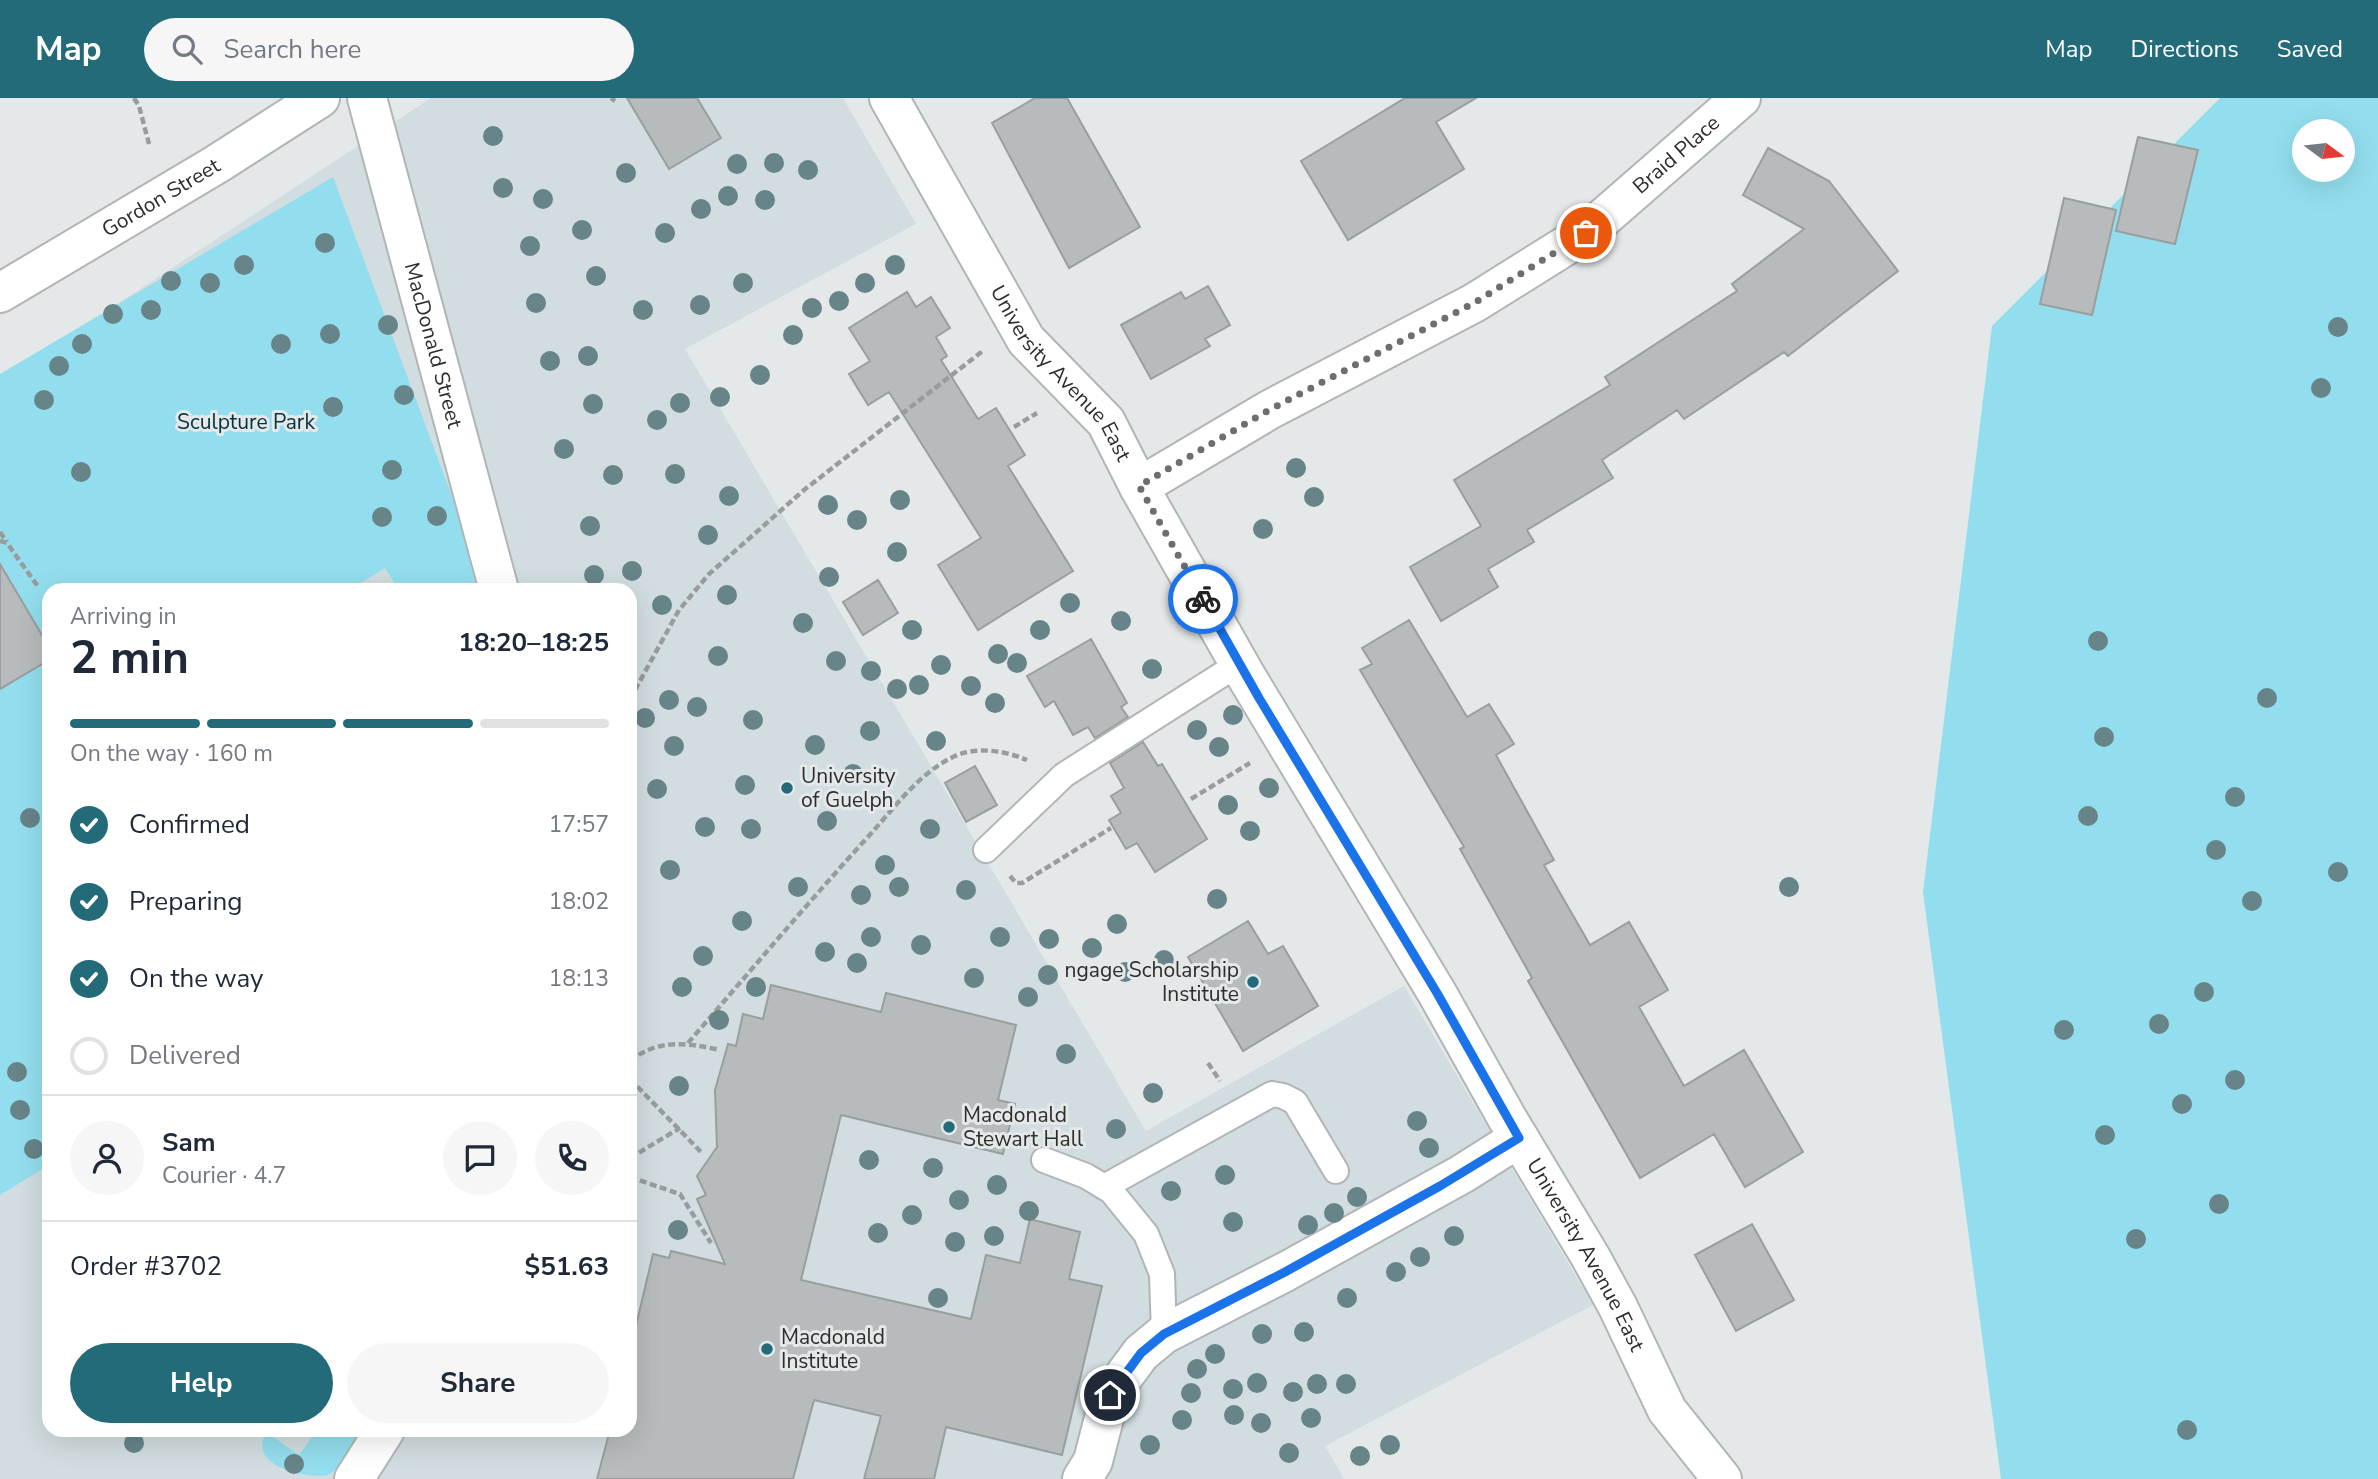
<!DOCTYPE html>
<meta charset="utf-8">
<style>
body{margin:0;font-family:"Nunito Sans",sans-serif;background:#f6f6f7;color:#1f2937;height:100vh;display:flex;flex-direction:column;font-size:26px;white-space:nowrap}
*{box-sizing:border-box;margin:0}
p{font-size:23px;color:#747a83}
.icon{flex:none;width:38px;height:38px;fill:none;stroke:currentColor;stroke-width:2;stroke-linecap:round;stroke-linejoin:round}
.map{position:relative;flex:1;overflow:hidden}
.details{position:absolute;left:42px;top:485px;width:595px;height:854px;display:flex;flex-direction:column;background:#fff;border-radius:21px;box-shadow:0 7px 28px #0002}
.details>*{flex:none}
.needle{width:46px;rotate:105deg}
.buttons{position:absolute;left:2292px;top:21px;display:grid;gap:14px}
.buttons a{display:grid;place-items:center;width:63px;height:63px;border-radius:50%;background:#fff;box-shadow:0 7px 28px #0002;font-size:35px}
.pin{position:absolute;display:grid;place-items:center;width:60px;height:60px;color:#fff;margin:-30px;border:4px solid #fff;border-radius:50%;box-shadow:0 2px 7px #0007}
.courier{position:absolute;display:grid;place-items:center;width:70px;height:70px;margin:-35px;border:5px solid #1a73e8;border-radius:50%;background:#fff;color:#222;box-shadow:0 2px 9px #0007}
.headline em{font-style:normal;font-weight:700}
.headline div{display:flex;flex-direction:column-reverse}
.headline{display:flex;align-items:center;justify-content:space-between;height:119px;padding:0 28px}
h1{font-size:46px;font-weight:700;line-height:52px}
.bar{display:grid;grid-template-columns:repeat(4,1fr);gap:10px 7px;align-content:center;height:84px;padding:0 28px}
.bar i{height:9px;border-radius:5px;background:#e0e1e3}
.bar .active{background:#236b78}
.bar p{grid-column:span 4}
.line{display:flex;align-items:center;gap:18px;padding:0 28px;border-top:2px solid #e0e1e3}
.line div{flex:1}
.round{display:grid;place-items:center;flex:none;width:74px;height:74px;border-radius:37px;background:#f6f6f7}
ol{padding:0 28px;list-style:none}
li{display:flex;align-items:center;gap:21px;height:77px}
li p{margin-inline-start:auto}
li .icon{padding:7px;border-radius:50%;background:#236b78;color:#fff;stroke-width:4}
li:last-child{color:#747a83}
li i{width:38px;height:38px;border:4px solid #e0e1e3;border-radius:50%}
.cta{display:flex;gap:14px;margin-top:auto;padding:14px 28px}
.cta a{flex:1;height:80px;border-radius:42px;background:#236b78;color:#fff;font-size:28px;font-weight:700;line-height:80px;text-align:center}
.cta a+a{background:#f6f6f7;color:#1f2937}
header{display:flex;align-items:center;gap:42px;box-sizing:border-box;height:98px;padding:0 35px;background:#236b78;color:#fff}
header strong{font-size:33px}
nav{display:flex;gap:38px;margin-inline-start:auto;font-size:24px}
.search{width:490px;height:63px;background:#f6f6f7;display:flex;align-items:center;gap:18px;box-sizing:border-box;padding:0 24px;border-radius:38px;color:#747a83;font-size:26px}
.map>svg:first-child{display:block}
.built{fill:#d1dde0;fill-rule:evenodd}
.green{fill:#93deee;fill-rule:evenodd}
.building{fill:#b7bbbb;stroke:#9a9e9e;stroke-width:2}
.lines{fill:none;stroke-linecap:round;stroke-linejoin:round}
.service-casing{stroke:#b2b5b6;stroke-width:28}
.minor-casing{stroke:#b2b5b6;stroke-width:42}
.secondary-casing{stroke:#b2b5b6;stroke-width:42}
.path{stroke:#999c9c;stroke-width:4.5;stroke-dasharray:7 3.5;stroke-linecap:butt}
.service{stroke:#fff;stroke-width:24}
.minor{stroke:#fff;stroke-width:38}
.secondary{stroke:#fff;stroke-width:38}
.tree{fill:#678489}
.done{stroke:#6c6e6f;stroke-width:7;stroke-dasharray:0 12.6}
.route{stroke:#1a73e8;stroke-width:9}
.poi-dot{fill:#236b78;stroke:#e4e8e9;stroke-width:2.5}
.labels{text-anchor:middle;stroke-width:6;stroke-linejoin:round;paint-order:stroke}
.street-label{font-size:21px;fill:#2c2d2d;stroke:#e4e8e9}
.park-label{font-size:21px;fill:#00333b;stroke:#e4e8e9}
.poi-label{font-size:21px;fill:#2c2d2d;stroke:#e4e8e9;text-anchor:start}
</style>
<header>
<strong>Map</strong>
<div class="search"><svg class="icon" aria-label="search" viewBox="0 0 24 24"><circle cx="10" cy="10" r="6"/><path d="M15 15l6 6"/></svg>Search here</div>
<nav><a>Map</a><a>Directions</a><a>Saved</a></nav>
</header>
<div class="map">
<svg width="2378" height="1381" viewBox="0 0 2378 1381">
<rect width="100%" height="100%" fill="#e4e8e9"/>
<!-- built -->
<path class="built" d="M431,0H843L916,126L685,251L1146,1033L1404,888L1593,1207L1325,1348L1344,1381H0V283ZM49,492H630V1332H49Z"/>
<!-- green -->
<path class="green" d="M2220,0H2378V1381H2001L1923,794L1992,228ZM2305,33H2343V72H2305Z
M333,79L463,428L476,492H399L385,470L349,492H49V1067L0,1097V276Z
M317,1332H360C352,1346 344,1369 328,1377C305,1381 249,1368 265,1337L269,1336L299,1357Z"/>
<!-- building -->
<path class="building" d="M627,0H697L721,40L669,71Z
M1035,0H1067L1140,129L1069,170L992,25Z
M1405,0H1476L1436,24L1464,71L1348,142L1301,63Z
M2138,39L2198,52L2175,146L2116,133Z
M1768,50L1829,83L1898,173L1788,258L1784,254L1684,321L1677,312L1602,362L1613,380L1527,432L1534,444L1488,471L1498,489L1441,523L1410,469L1481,428L1454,382L1610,287L1605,279L1737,193L1732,186L1804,131L1743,97Z
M2064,100L2116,112L2092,217L2040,206Z
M1208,188L1230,227L1205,241L1210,248L1151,281L1121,227L1181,194L1185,201Z
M907,194L916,209L931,199L950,230L936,239L947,258L941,262L978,321L996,310L1025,357L1008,368L1073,473L978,532L938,467L981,440L889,294L868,307L849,276L870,263L849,230Z
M0,466L49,549V562L0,591Z
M878,482L898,515L863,537L843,504Z
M1409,522L1467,619L1489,606L1514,646L1496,657L1554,762L1544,767L1590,847L1629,824L1668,892L1639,909L1684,988L1744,952L1803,1054L1745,1089L1714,1036L1640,1080L1528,883L1532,880L1460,751L1464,749L1360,572L1372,566L1362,550Z
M1091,541L1127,605L1121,609L1128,619L1095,640L1088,629L1073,637L1054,603L1045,609L1027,578Z
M1143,644L1158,668L1162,666L1207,741L1155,774L1137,745L1126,751L1109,722L1121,715L1111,698L1124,690L1110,665Z
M975,668L997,707L966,724L945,685Z
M1248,823L1268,856L1283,848L1318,908L1243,953L1188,859Z
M771,887L881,914L886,895L1016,927L998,1002L1015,1006L1003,1056L841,1017L801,1182L971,1221L986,1157L1020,1165L1030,1121L1080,1134L1069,1181L1102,1188L1062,1357L946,1329L934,1381H864L881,1318L814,1302L793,1381H597L610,1332H630V1253L653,1156L669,1160L671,1153L725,1166L697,1101L706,1097L697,1078L717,1049L715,992L728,946L736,948L743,916L763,921Z
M1752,1126L1794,1202L1736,1233L1695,1157Z"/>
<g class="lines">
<!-- service casing -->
<g class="service-casing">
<path id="service" d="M986,752L1064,677L1240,565
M1044,1062L1086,1078L1111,1093L1146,1136L1162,1176L1164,1236
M1104,1089L1272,996L1283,998L1295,1004L1336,1073"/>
</g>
<!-- minor casing -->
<g class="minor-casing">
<g id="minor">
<path id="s1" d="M367,0L499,492"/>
<path id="s2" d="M889,0L1026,242L1106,324L1139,389L1246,578L1437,895L1507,1020L1590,1158L1618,1209L1667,1312L1722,1381"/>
<path id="s3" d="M1139,389L1269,312L1474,205L1586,135L1741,0"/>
<path d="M354,1381L385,1332"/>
<path d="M1082,1381L1093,1363L1110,1297L1141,1255L1164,1236L1285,1174L1462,1076L1519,1040"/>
</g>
</g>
<!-- secondary casing -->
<g class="secondary-casing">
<g id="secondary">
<path id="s4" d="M0,195L217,66L320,0"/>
</g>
</g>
<!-- path -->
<path class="path" d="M134,0L139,8L149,46
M611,0L615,3
M1014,329L1037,315
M0,434L7,444
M0,443L7,445L39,490
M630,601L679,512L709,476L804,392L984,252
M1191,701L1250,665
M1010,778L1016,785H1022L1111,730
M688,945C747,877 805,808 866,741C893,712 918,675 955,658C977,648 1006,653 1027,662
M630,963C659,940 687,945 720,952
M1208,965L1220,983
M630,981L702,1055
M630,1060L680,1030
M630,1079L680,1096L711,1145"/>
<!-- service -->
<use href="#service" class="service"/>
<!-- minor -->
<use href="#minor" class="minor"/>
<!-- secondary -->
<use href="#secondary" class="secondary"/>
</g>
<!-- trees -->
<g class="tree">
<circle cx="493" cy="38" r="10"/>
<circle cx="774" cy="65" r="10"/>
<circle cx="737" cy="66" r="10"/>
<circle cx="808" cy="72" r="10"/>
<circle cx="626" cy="75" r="10"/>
<circle cx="503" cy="90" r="10"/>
<circle cx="728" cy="98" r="10"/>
<circle cx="543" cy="101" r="10"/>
<circle cx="765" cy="102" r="10"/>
<circle cx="701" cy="111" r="10"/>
<circle cx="582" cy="132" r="10"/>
<circle cx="665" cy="135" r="10"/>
<circle cx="325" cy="145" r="10"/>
<circle cx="530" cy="148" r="10"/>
<circle cx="244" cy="167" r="10"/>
<circle cx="895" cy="167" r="10"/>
<circle cx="596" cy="178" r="10"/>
<circle cx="171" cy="183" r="10"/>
<circle cx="210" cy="185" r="10"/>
<circle cx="743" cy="185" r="10"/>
<circle cx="865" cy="185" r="10"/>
<circle cx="839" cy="203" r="10"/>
<circle cx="536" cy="205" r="10"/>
<circle cx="700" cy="207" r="10"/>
<circle cx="812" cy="210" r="10"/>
<circle cx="151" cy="212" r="10"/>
<circle cx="643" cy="212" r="10"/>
<circle cx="113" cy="216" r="10"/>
<circle cx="388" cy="227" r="10"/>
<circle cx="2338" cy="229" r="10"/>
<circle cx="330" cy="236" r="10"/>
<circle cx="793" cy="237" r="10"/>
<circle cx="82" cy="246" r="10"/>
<circle cx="281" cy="246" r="10"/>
<circle cx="588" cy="258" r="10"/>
<circle cx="550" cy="263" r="10"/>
<circle cx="59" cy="268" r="10"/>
<circle cx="760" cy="277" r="10"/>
<circle cx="2321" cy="290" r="10"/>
<circle cx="404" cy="297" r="10"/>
<circle cx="720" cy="299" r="10"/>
<circle cx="44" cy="302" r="10"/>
<circle cx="680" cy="305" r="10"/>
<circle cx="593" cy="306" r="10"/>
<circle cx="333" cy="309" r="10"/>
<circle cx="657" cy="322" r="10"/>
<circle cx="564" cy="351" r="10"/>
<circle cx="1296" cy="370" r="10"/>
<circle cx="392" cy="372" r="10"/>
<circle cx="81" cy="374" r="10"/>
<circle cx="675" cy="376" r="10"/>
<circle cx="613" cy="377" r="10"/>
<circle cx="729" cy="398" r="10"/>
<circle cx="1314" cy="399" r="10"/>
<circle cx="900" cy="402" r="10"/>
<circle cx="828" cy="407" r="10"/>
<circle cx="437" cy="418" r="10"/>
<circle cx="382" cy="419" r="10"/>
<circle cx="857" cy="422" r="10"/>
<circle cx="590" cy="428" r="10"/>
<circle cx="1263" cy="431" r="10"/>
<circle cx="708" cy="437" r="10"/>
<circle cx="897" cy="454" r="10"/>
<circle cx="632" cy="473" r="10"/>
<circle cx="594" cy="477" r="10"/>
<circle cx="829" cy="479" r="10"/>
<circle cx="727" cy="497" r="10"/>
<circle cx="1070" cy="505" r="10"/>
<circle cx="662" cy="507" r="10"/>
<circle cx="1121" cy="523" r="10"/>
<circle cx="803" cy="525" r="10"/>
<circle cx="912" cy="532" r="10"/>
<circle cx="1040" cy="532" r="10"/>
<circle cx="2098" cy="543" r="10"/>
<circle cx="998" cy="556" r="10"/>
<circle cx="718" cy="558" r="10"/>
<circle cx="836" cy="563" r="10"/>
<circle cx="1017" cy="565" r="10"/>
<circle cx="941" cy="567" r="10"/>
<circle cx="1152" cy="571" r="10"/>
<circle cx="871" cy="573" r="10"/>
<circle cx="919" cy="587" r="10"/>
<circle cx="971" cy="588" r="10"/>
<circle cx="897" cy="591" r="10"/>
<circle cx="2267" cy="600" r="10"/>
<circle cx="669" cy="602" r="10"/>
<circle cx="995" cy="605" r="10"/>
<circle cx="697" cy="609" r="10"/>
<circle cx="1233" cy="617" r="10"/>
<circle cx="645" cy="620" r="10"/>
<circle cx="753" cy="622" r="10"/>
<circle cx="1197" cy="632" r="10"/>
<circle cx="870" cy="633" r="10"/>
<circle cx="2104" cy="639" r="10"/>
<circle cx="936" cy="643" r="10"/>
<circle cx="815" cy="647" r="10"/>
<circle cx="674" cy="648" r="10"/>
<circle cx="1219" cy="649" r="10"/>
<circle cx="853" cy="676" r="10"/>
<circle cx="745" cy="687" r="10"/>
<circle cx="1269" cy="690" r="10"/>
<circle cx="657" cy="691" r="10"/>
<circle cx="2235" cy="699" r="10"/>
<circle cx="1228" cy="707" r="10"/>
<circle cx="2088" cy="718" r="10"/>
<circle cx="30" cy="720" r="10"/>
<circle cx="827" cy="723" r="10"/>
<circle cx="705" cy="729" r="10"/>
<circle cx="751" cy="731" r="10"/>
<circle cx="930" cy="731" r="10"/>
<circle cx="1250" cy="733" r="10"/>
<circle cx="2216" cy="752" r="10"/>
<circle cx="885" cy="767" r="10"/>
<circle cx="670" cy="772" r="10"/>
<circle cx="2338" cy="774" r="10"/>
<circle cx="798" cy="789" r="10"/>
<circle cx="899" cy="789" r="10"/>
<circle cx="1789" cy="789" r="10"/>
<circle cx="966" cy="792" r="10"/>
<circle cx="861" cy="797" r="10"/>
<circle cx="1217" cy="801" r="10"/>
<circle cx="2252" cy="803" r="10"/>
<circle cx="742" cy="823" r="10"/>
<circle cx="1117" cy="826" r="10"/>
<circle cx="871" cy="839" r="10"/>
<circle cx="1000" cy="839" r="10"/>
<circle cx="1049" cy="841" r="10"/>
<circle cx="921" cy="847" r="10"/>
<circle cx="1092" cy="850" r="10"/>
<circle cx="825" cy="854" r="10"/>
<circle cx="703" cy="858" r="10"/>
<circle cx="1164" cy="862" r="10"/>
<circle cx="857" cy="865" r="10"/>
<circle cx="1125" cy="874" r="10"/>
<circle cx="1048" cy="877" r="10"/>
<circle cx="974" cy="880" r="10"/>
<circle cx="682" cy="889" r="10"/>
<circle cx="756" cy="889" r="10"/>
<circle cx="2204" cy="894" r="10"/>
<circle cx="1028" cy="899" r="10"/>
<circle cx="719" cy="922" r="10"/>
<circle cx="2159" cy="926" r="10"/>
<circle cx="2064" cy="932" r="10"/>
<circle cx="1066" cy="956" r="10"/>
<circle cx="17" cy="974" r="10"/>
<circle cx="2235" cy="982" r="10"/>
<circle cx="679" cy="988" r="10"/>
<circle cx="1153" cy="995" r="10"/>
<circle cx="2182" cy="1006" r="10"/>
<circle cx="20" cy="1012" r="10"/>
<circle cx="1417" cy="1023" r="10"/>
<circle cx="1116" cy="1031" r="10"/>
<circle cx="2105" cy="1037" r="10"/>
<circle cx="1429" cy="1050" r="10"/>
<circle cx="34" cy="1051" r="10"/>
<circle cx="869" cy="1062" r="10"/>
<circle cx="933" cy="1070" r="10"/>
<circle cx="1225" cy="1077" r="10"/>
<circle cx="997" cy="1087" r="10"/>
<circle cx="1171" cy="1093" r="10"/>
<circle cx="1357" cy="1099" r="10"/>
<circle cx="959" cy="1102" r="10"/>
<circle cx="2219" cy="1106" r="10"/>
<circle cx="1029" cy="1113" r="10"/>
<circle cx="1334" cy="1115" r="10"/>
<circle cx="912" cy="1117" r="10"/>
<circle cx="1233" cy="1124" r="10"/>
<circle cx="1308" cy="1127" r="10"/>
<circle cx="678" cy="1132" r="10"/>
<circle cx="878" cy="1135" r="10"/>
<circle cx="994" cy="1138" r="10"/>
<circle cx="1454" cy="1138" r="10"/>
<circle cx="2136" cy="1141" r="10"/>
<circle cx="955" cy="1144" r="10"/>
<circle cx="1420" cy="1159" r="10"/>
<circle cx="1396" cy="1174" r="10"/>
<circle cx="938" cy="1200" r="10"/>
<circle cx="1347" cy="1200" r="10"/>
<circle cx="1304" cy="1234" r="10"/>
<circle cx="1262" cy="1236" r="10"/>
<circle cx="1215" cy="1256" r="10"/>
<circle cx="1197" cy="1271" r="10"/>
<circle cx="1257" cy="1285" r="10"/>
<circle cx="1317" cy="1286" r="10"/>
<circle cx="1346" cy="1286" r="10"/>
<circle cx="1233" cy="1291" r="10"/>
<circle cx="1293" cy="1294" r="10"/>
<circle cx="1191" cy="1295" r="10"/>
<circle cx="1234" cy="1317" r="10"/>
<circle cx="1311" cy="1320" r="10"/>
<circle cx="1182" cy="1322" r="10"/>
<circle cx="1261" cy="1325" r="10"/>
<circle cx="2187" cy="1332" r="10"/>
<circle cx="134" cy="1345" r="10"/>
<circle cx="1150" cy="1347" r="10"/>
<circle cx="1390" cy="1347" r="10"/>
<circle cx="1289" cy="1355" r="10"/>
<circle cx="1360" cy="1358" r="10"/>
<circle cx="294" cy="1366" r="10"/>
</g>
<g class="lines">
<!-- done -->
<path class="done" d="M1203,501L1139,388L1269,312L1474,205L1586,135"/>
<!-- route -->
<path class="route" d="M1110,1297L1141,1255L1164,1236L1285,1174L1440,1088L1519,1040L1437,895L1259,600L1203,501"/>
</g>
<!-- markers -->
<g class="poi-dot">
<circle cx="787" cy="690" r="7"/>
<circle cx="1253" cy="884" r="7"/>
<circle cx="949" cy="1029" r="7"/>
<circle cx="767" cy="1251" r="7"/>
</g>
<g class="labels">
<!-- street labels -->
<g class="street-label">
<text dy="7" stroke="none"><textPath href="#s3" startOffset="634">Braid Place</textPath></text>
<text dy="7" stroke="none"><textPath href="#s4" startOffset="187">Gordon Street</textPath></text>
<text dy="7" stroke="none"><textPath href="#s1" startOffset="256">MacDonald Street</textPath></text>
<text dy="7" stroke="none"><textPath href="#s2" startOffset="326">University Avenue East</textPath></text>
<text dy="7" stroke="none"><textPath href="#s2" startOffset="1354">University Avenue East</textPath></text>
</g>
<!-- park labels -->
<g class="park-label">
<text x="246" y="331">Sculpture Park</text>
</g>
<!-- poi labels -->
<g class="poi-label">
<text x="801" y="685">University<tspan x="801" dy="24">of Guelph</tspan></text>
<text x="1239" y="879" text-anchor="end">ngage Scholarship<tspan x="1239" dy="24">Institute</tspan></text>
<text x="963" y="1024">Macdonald<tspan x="963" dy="24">Stewart Hall</tspan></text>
<text x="781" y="1246">Macdonald<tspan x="781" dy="24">Institute</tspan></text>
</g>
</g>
</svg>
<div class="buttons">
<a><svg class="needle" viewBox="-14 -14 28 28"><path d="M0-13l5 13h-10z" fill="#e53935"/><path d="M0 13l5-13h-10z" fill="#747a83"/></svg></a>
</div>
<div class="pin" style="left:1586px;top:135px;background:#ea580c"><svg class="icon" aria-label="bag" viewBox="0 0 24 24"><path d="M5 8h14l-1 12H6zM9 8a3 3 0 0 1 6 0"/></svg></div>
<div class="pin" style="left:1110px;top:1297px;background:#1f2937"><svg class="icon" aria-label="home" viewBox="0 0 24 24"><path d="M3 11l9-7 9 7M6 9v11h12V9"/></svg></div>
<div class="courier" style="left:1203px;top:501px"><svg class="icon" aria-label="bike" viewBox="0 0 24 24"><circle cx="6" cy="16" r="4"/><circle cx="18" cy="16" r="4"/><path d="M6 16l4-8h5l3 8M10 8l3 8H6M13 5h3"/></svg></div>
<section class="details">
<div class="headline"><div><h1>2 min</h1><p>Arriving in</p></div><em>18:20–18:25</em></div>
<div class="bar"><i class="active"></i><i class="active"></i><i class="active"></i><i></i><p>On the way · 160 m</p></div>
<ol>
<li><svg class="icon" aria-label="check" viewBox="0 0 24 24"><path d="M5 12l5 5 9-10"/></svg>Confirmed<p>17:57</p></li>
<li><svg class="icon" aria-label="check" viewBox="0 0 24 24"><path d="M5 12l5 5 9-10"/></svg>Preparing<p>18:02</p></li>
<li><svg class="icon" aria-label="check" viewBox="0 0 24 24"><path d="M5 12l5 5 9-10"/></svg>On the way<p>18:13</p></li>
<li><i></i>Delivered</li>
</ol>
<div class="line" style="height:126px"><a class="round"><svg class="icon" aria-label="person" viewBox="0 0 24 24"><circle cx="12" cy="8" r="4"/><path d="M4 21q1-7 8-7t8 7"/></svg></a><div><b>Sam</b><p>Courier · 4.7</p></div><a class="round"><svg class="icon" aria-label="chat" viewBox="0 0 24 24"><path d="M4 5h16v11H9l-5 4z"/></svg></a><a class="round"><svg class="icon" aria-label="phone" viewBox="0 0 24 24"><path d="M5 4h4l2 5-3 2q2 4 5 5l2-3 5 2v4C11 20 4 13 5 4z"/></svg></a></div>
<div class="line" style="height:91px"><div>Order #3702</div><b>$51.63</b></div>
<div class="cta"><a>Help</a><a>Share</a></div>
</section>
</div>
